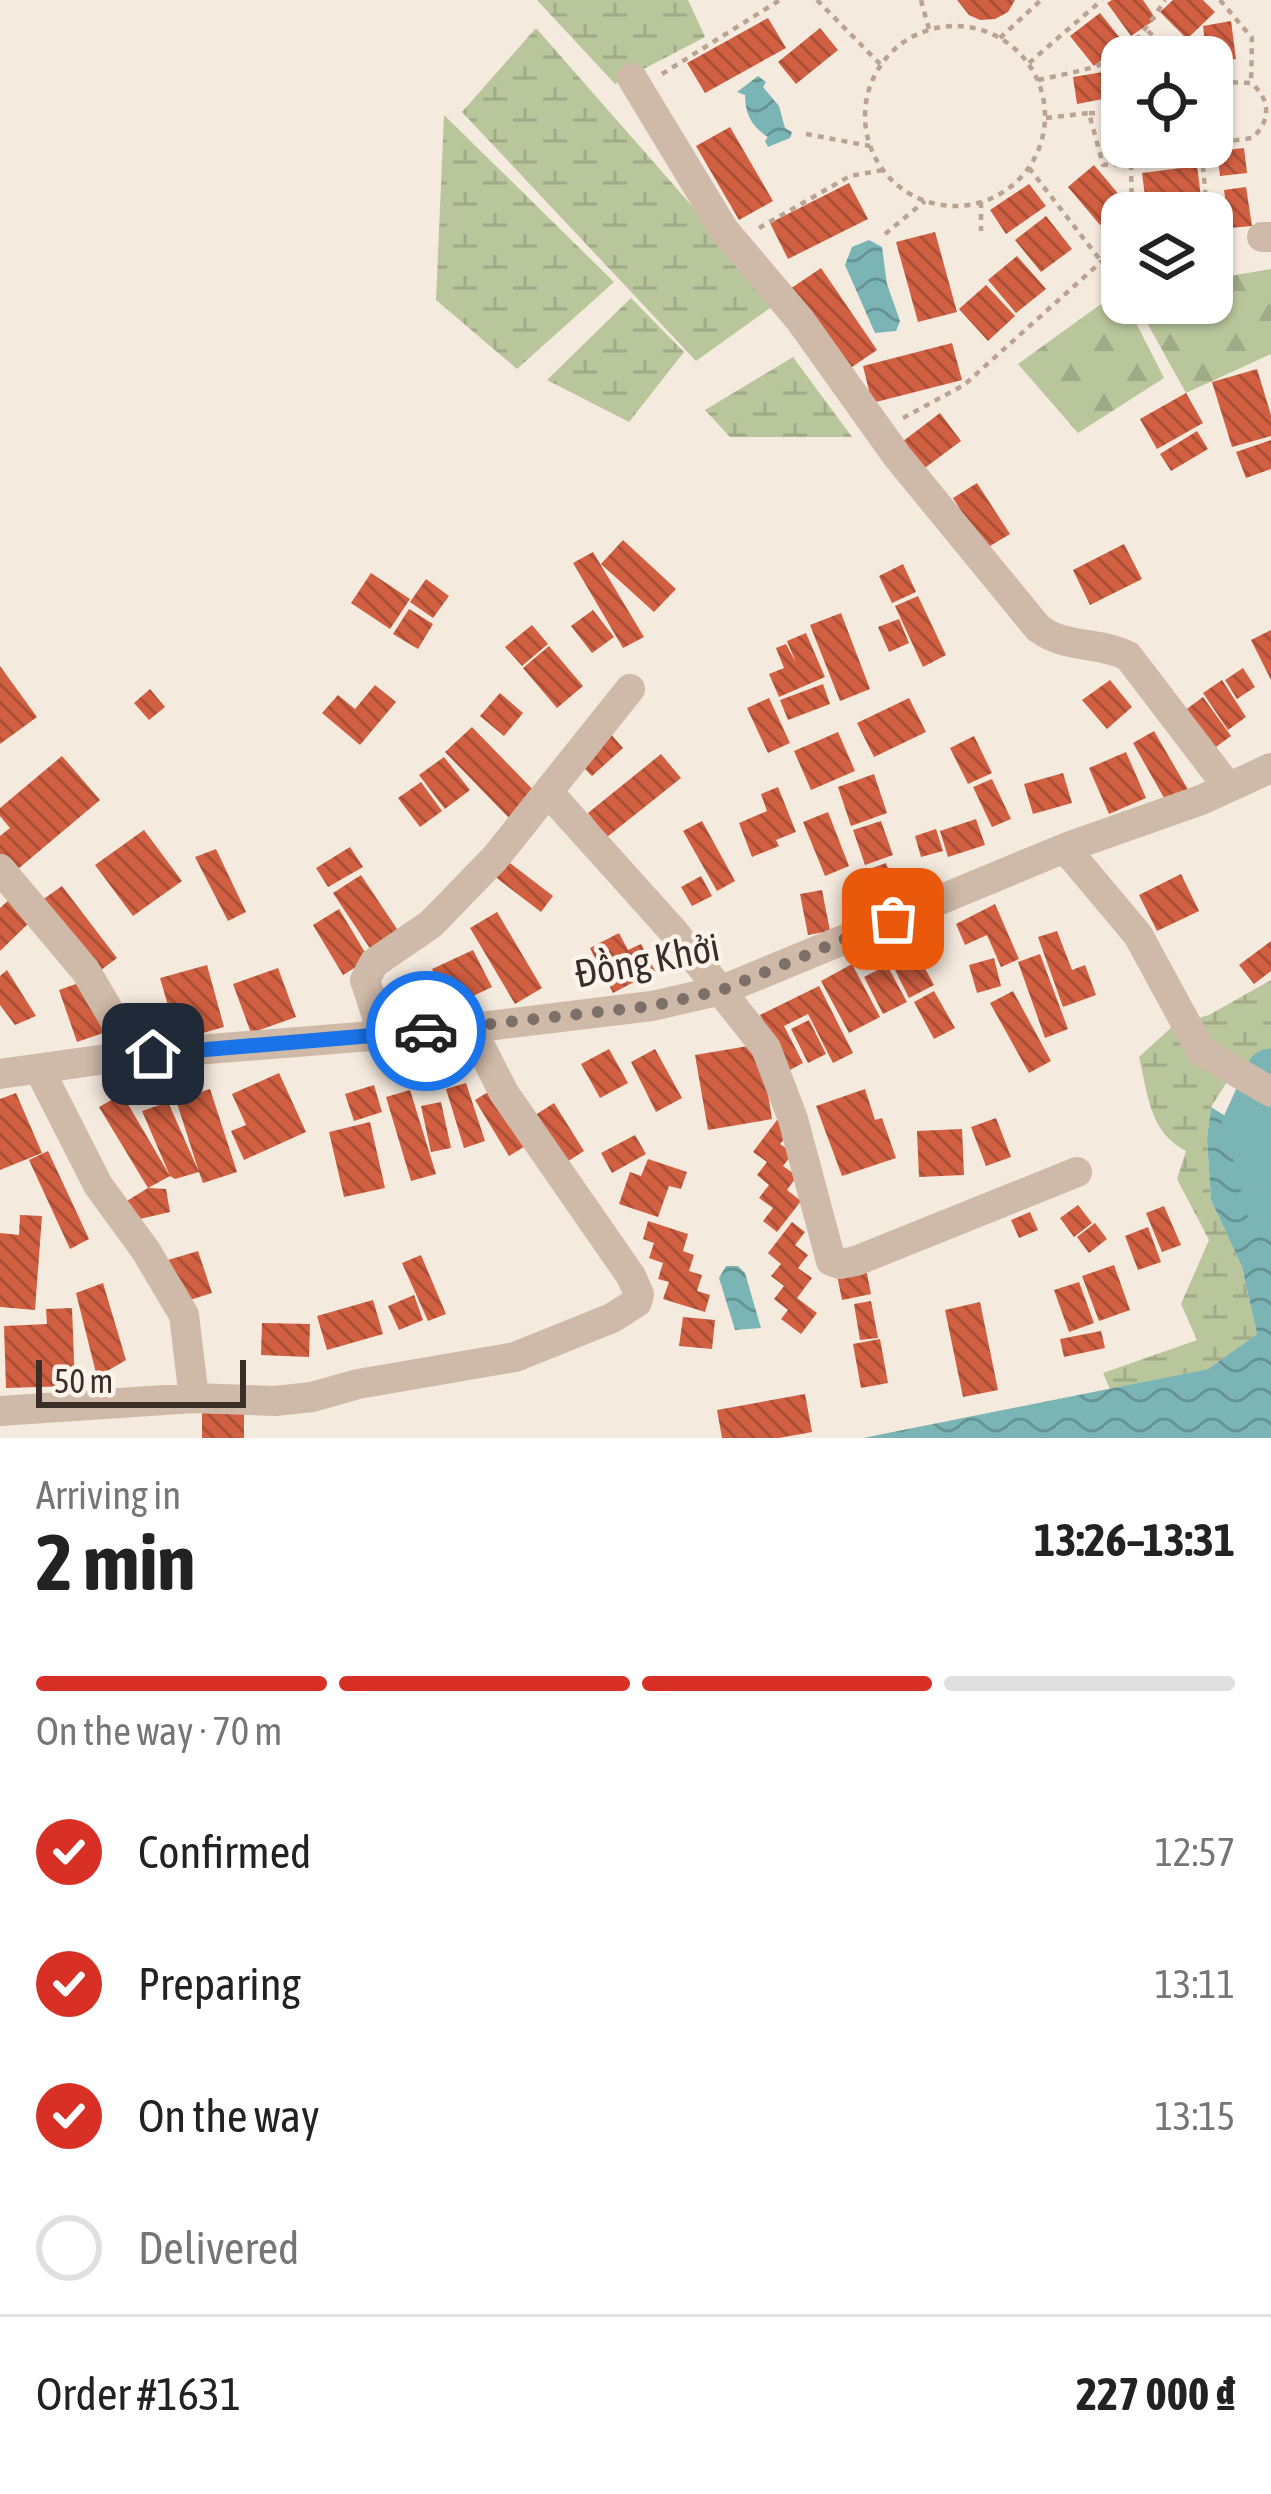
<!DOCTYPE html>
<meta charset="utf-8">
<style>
body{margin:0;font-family:"Asap Condensed",sans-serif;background:#f2f2f2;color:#222;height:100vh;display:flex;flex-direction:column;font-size:45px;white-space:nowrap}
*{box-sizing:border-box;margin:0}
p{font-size:39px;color:#767676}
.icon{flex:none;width:66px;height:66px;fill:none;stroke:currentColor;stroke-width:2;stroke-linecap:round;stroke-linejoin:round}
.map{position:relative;height:1438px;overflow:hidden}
.side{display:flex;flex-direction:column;background:#fff;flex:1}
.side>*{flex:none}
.buttons{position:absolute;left:1101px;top:36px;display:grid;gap:24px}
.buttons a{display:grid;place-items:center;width:132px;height:132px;border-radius:24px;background:#fff;box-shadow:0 3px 9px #0004;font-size:60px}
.scale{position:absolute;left:36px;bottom:30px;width:210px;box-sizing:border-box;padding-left:12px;border:6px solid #3b2e29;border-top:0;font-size:33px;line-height:42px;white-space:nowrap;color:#3b2e29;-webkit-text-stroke:9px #fcf4eb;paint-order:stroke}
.pin{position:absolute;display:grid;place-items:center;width:102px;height:102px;color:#fff;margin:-51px;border-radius:24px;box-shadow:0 6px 18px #0006}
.courier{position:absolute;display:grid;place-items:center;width:120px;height:120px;margin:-60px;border:9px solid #1a73e8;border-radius:50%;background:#fff;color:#222;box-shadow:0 3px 15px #0007}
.head em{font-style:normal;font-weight:700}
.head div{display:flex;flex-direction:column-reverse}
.head{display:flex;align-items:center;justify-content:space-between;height:204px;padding:0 36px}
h1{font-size:78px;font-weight:700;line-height:90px}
.bar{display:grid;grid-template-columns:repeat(4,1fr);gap:18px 12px;align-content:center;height:144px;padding:0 36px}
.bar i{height:15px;border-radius:9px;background:#e0e0e0}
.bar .active{background:#d93025}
.bar p{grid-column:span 4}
.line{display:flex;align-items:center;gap:30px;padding:0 36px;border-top:3px solid #e0e0e0}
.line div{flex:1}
ol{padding:0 36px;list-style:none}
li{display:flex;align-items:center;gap:36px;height:132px}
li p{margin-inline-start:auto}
li .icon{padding:12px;border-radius:50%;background:#d93025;color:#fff;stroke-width:4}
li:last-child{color:#767676}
li i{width:66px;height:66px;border:6px solid #e0e0e0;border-radius:50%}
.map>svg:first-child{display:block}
.forest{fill:url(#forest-firs)}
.wetland{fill:url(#wetland-marsh)}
.water{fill:url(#water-waves)}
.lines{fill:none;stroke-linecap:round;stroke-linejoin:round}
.river{stroke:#7ab4b5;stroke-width:51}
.building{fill:url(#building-back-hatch)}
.path{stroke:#bba392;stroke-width:4.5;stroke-dasharray:6 6;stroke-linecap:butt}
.minor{stroke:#cfb9a8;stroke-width:30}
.done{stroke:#7c7068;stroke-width:12;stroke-dasharray:0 21.6}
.route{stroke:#1a73e8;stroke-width:15}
.labels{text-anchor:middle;stroke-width:9;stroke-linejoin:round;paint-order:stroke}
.street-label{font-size:39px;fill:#3b2e29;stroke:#fcf4eb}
</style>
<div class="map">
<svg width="1271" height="1438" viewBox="0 0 1271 1438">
<defs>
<pattern id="forest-firs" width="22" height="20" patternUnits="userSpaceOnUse" patternTransform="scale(3)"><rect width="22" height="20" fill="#b9c69c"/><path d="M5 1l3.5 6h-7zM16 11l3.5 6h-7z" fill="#a0aa86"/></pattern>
<pattern id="wetland-marsh" width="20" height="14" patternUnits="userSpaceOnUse" patternTransform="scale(3)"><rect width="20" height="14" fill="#b9c69c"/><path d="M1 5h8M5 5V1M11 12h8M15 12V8" fill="none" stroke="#a0aa86"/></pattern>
<pattern id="water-waves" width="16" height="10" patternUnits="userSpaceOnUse" patternTransform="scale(3)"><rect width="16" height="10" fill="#7ab4b5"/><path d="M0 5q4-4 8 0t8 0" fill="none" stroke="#659393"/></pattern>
<pattern id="building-back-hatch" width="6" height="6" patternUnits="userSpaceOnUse" patternTransform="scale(3)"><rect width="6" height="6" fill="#d15f41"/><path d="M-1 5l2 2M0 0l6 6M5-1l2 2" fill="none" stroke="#ab4f36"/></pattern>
</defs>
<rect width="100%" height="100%" fill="#f5eade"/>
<!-- forest -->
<path class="forest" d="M1271,269V354L1186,393L1136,303H1212V279Z
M1119,291L1122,303H1126L1164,378L1078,433L1018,364Z"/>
<!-- wetland -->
<path class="wetland" d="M537,0H688L705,37L615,84Z
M536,28L777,303L696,361L462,112Z
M444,115L614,282L517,369L436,300Z
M631,298L684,352L629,422L547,380Z
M793,357L852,437H730L705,410Z
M1271,980V1075L1239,1063L1211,1107L1207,1139L1211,1200L1242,1267L1257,1334L1208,1369L1110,1389L1103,1373L1197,1340L1181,1304L1209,1240L1177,1179L1186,1151C1149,1132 1148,1094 1139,1057L1174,1025L1209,1015Z"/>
<!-- water -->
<path class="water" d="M758,76L766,82L763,87L779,106L785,128L792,132L790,138L768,147L765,141L768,137C752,127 745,114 745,95L737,92Z
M869,240L882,247L887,284L900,321L896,331L875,333L845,265L852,247Z
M1211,1107L1271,1145V1438H863L1208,1369L1257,1334L1242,1267L1211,1200L1207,1139Z
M726,1266H738L745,1273L761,1328L735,1330L719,1278Z"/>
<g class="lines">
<!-- river -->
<path class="river" d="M1271,1074L1246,1129L1251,1125L1271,1206"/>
</g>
<!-- building -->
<path class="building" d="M957,0H1015L1008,12L995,19L980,20L969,15Z
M1112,0H1143L1156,19L1131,36L1107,3Z
M1173,0H1203L1215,12L1187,39L1160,12Z
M1100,13L1124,43L1094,66L1070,36Z
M768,18L786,48L705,93L687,63Z
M1231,21L1236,59L1212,62V57H1207L1203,26Z
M820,28L838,50L796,84L778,62Z
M1103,72L1108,98L1077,104L1073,77Z
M730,127L773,201L739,220L696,146Z
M1244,148L1247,173L1220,176L1217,151Z
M1094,165L1126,203L1100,225L1068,187Z
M1197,166L1201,197L1146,204L1142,173Z
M849,183L868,219L788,259L770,223Z
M1029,184L1046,206L1006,234L990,210Z
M1246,187L1252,226L1229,228L1224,190Z
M1046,216L1072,249L1041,272L1015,240Z
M935,232L957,312L918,322L896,242Z
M1017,256L1046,289L1016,313L988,280Z
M821,268L877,350L846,371L790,289Z
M986,285L1015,316L988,341L959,309Z
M952,343L962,380L872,403L863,366Z
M1257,369L1271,415V436L1232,447L1212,382Z
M1186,393L1203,423L1157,449L1140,419Z
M940,413L961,441L918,473L898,445Z
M1197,431L1208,449L1171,471L1160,454Z
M1271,440V469L1246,478L1236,452Z
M977,483L1010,534L985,549L953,498Z
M623,540L676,589L654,612L601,564Z
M1124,544L1142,579L1090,605L1073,570Z
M593,552L644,637L623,648L573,563Z
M903,564L916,592L892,603L879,576Z
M371,573L410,599L390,629L351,603Z
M426,579L449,596L433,618L410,602Z
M918,596L946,655L923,667L895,606Z
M409,609L433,624L418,649L393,634Z
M593,610L614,637L592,653L571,626Z
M841,613L870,689L840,701L810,625Z
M899,619L909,643L889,652L878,627Z
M532,625L548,644L522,666L505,647Z
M1271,630V680L1251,640Z
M806,633L825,677L779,697L769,674L784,668L776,648L786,644L796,663L787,641Z
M549,646L583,686L557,708L523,668Z
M0,666L37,717L0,744Z
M1243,668L1255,687L1237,699L1225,680Z
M1110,680L1132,707L1107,729L1082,700Z
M1222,680L1246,717L1228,730L1203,693Z
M823,684L830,704L788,720L780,700Z
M375,685L396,702L360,745L322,713L338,695L355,709Z
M150,689L165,707L149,720L134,703Z
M500,693L523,713L504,736L480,716Z
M1203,697L1231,736L1209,752L1180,714Z
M769,698L790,743L768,753L747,708Z
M909,698L926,732L874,757L857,723Z
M472,727L539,796L513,822L445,752Z
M1154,731L1190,793L1168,805L1133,743Z
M609,732L623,748L592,776L577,761Z
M838,732L855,771L811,790L794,751Z
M974,736L992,773L968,784L950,748Z
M1126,752L1146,798L1109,814L1089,768Z
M661,754L681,778L607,837L588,813Z
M62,756L100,800L12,874L0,861V836L10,828L0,816V808Z
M444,757L470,790L445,809L419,775Z
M1063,773L1072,803L1033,814L1024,784Z
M874,774L887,813L851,826L838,787Z
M992,779L1011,819L992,827L973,787Z
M421,782L442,811L420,827L398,798Z
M778,787L796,832L776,840L779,846L752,857L739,823L767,811L761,794Z
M828,812L849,866L825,876L803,822Z
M976,819L985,845L948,857L940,831Z
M702,821L735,881L717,891L683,831Z
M881,821L893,855L865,865L853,830Z
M936,829L943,851L921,857L915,836Z
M144,830L182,881L133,916L95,865Z
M350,847L363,867L328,887L316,868Z
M216,849L246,912L228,921L195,857Z
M506,860L553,896L541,912L494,876Z
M886,863L897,893L865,905L853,875Z
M1181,874L1199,911L1157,931L1139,895Z
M361,875L405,941L377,959L333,893Z
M701,876L712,896L692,906L681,887Z
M62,886L117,958L93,976L38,903Z
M822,890L830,931L808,935L800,894Z
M11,898L32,920L0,951V908Z
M995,904L1019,959L1001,967L987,935L965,945L956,924Z
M339,909L369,959L343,975L313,925Z
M497,912L542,988L515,1004L470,928Z
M1057,931L1072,970L1085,965L1096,995L1063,1007L1038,937Z
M619,933L628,950L641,944L655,971L613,993L590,948Z
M1271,941V971L1254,984L1239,965Z
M473,950L492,987L450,1007L432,969Z
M915,950L934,985L909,998L891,962Z
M1040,954L1068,1029L1045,1038L1018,962Z
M994,958L1001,986L977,993L969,965Z
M852,964L880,1017L849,1033L821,981Z
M207,965L224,1027L178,1040L160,978Z
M887,965L907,1002L883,1014L864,977Z
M278,968L296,1017L251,1033L233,984Z
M7,970L36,1016L15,1025L0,1005V976Z
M87,980L106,1032L77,1042L59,990Z
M819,986L853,1053L833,1063L808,1014L784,1026L803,1063L788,1071L760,1015Z
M934,991L955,1028L934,1039L914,1002Z
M1013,991L1051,1061L1029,1073L990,1003Z
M809,1020L826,1054L808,1063L791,1029Z
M760,1044L772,1119L708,1130L695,1055Z
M609,1049L628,1083L600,1098L581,1064Z
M655,1049L682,1098L656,1112L631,1062Z
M279,1073L306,1132L244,1160L231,1131L246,1125L232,1094Z
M466,1083L485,1141L464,1148L446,1089Z
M374,1085L382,1112L354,1121L345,1094Z
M210,1089L237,1172L203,1183L199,1172L175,1179L170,1176L148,1188L99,1107L122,1094L170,1176L142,1111L168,1102L199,1172L176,1100Z
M493,1089L527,1145L509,1156L475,1100Z
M865,1089L875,1120L882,1118L896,1158L842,1176L816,1106Z
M410,1090L436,1174L411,1181L386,1097Z
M16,1093L42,1153L0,1170V1099Z
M441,1102L451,1148L431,1152L421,1106Z
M554,1103L584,1151L559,1167L529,1119Z
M996,1118L1011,1157L986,1166L971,1127Z
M777,1120L791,1131L780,1144L793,1153L783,1166L797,1176L787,1190L801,1201L777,1232L763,1221L773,1208L759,1198L769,1185L757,1175L767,1162L753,1152Z
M370,1122L385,1188L344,1197L329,1132Z
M962,1129L964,1175L919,1177L917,1131Z
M635,1135L646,1154L612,1173L601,1153Z
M48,1151L89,1239L70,1249L29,1160Z
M648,1159L687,1172L681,1189L669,1186L658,1217L619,1204L630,1172L641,1176Z
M148,1188L166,1189L170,1212L131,1221L125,1202Z
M1078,1205L1092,1223L1074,1237L1060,1218Z
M1164,1206L1181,1245L1162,1252L1146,1213Z
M1030,1212L1038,1230L1019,1238L1011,1220Z
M20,1215L42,1216L35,1310L0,1307V1233L19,1235Z
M648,1221L688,1234L683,1251L694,1255L689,1271L702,1275L697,1291L710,1295L705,1312L663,1299L669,1282L658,1279L663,1263L649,1258L654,1243L643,1239Z
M792,1222L805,1232L795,1245L808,1255L798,1268L812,1278L797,1298L817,1313L801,1334L781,1319L788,1310L774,1299L784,1286L771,1276L781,1264L768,1253Z
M1095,1223L1107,1239L1089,1253L1077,1237Z
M1148,1227L1161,1262L1138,1270L1125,1236Z
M198,1251L212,1293L180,1303L168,1260Z
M421,1255L446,1314L428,1321L402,1263Z
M1114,1265L1130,1310L1099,1321L1082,1276Z
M866,1269L871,1294L842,1300L837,1275Z
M1079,1282L1094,1323L1069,1332L1054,1290Z
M103,1283L126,1360L97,1377L76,1293Z
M414,1295L423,1320L399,1330L388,1306Z
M373,1300L383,1334L327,1350L317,1316Z
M871,1301L878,1338L860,1340L854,1304Z
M980,1302L998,1390L963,1397L945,1310Z
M72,1308L75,1386L6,1388L4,1326L47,1324L46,1309Z
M683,1317L715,1320L712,1349L679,1346Z
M262,1323L310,1324L309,1357L261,1355Z
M1101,1331L1105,1348L1064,1357L1060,1339Z
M880,1339L888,1383L861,1388L853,1344Z
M805,1394L812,1432L779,1438H722L717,1410Z
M202,1413L244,1414V1438H202Z"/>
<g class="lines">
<!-- path -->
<path class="path" d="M817,0L881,65
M921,0L929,29
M1220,0L1252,38L1251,83
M865 116a90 90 0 1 1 180 0a90 90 0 1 1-180 0Z
M1148,31L1175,57
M1000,38L1041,0
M1109,62L1122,91
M1029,63L1102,0
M662,74L780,0
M1038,80C1112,64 1123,65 1165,0
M1212,93L1225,82L1251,83C1271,99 1271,122 1252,138L1230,141L1212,129
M1089,113L1122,115
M1046,118L1089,113L1103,165L1194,162L1210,147
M806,134L870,146
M1202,154L1207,213
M1131,164L1132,213
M1029,168L1101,261
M981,202V231
M759,228L850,176L883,170
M885,234L925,201
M1212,237H1236
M903,418L964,385L1122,243"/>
<!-- minor -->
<path class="minor" d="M632,78L724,230L800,320L897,456L1038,628C1065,649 1098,641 1128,656L1228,787
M1262,237H1271
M549,793L674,932L766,1048L793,1119L831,1261L840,1264L856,1261L1077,1172
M1065,848L1138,935L1201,1051L1271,1092
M0,869L85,970L135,1055
M383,1035L365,980L374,963L431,924L495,858L630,689
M39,1069L98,1185L146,1251L184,1315L194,1398
M0,1074L135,1055L471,1028L652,1006L722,990L1065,848L1201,800L1271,768
M0,1411L194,1398L275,1401L312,1397L358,1384L515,1357L612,1318L637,1302L639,1294L631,1276L504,1093L471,1028"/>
</g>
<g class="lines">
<!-- done -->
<path class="done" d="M426,1031L652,1006L722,990L893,919"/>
<!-- route -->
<path class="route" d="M153,1054L426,1031"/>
</g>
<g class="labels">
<!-- street labels -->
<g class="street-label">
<text transform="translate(647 960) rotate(-11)" y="14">Đồng Khởi</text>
</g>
</g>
</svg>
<div class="buttons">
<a><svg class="icon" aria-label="locate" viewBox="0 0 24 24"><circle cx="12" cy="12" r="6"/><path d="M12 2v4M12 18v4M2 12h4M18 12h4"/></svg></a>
<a><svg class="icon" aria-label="layers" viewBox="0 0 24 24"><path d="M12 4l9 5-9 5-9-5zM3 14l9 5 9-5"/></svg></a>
</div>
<div class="scale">50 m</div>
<div class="pin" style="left:893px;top:919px;background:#ea580c"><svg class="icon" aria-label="bag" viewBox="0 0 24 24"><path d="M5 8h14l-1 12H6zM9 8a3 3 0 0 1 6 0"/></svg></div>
<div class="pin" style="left:153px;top:1054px;background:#1f2937"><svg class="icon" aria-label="home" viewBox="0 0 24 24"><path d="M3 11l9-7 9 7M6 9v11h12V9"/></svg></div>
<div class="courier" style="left:426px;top:1031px"><svg class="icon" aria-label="car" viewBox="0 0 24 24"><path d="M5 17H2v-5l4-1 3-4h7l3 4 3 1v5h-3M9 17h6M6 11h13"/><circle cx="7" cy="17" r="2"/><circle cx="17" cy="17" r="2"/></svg></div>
</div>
<section class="side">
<div class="head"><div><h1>2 min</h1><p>Arriving in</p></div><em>13:26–13:31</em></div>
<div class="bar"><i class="active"></i><i class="active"></i><i class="active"></i><i></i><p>On the way · 70 m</p></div>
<ol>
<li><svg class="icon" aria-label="check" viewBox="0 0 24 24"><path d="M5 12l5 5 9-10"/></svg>Confirmed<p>12:57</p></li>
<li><svg class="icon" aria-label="check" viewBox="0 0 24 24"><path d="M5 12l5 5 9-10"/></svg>Preparing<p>13:11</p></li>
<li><svg class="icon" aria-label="check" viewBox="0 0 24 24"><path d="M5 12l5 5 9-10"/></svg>On the way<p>13:15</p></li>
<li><i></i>Delivered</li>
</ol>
<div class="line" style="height:156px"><div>Order #1631</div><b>227 000 ₫</b></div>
</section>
